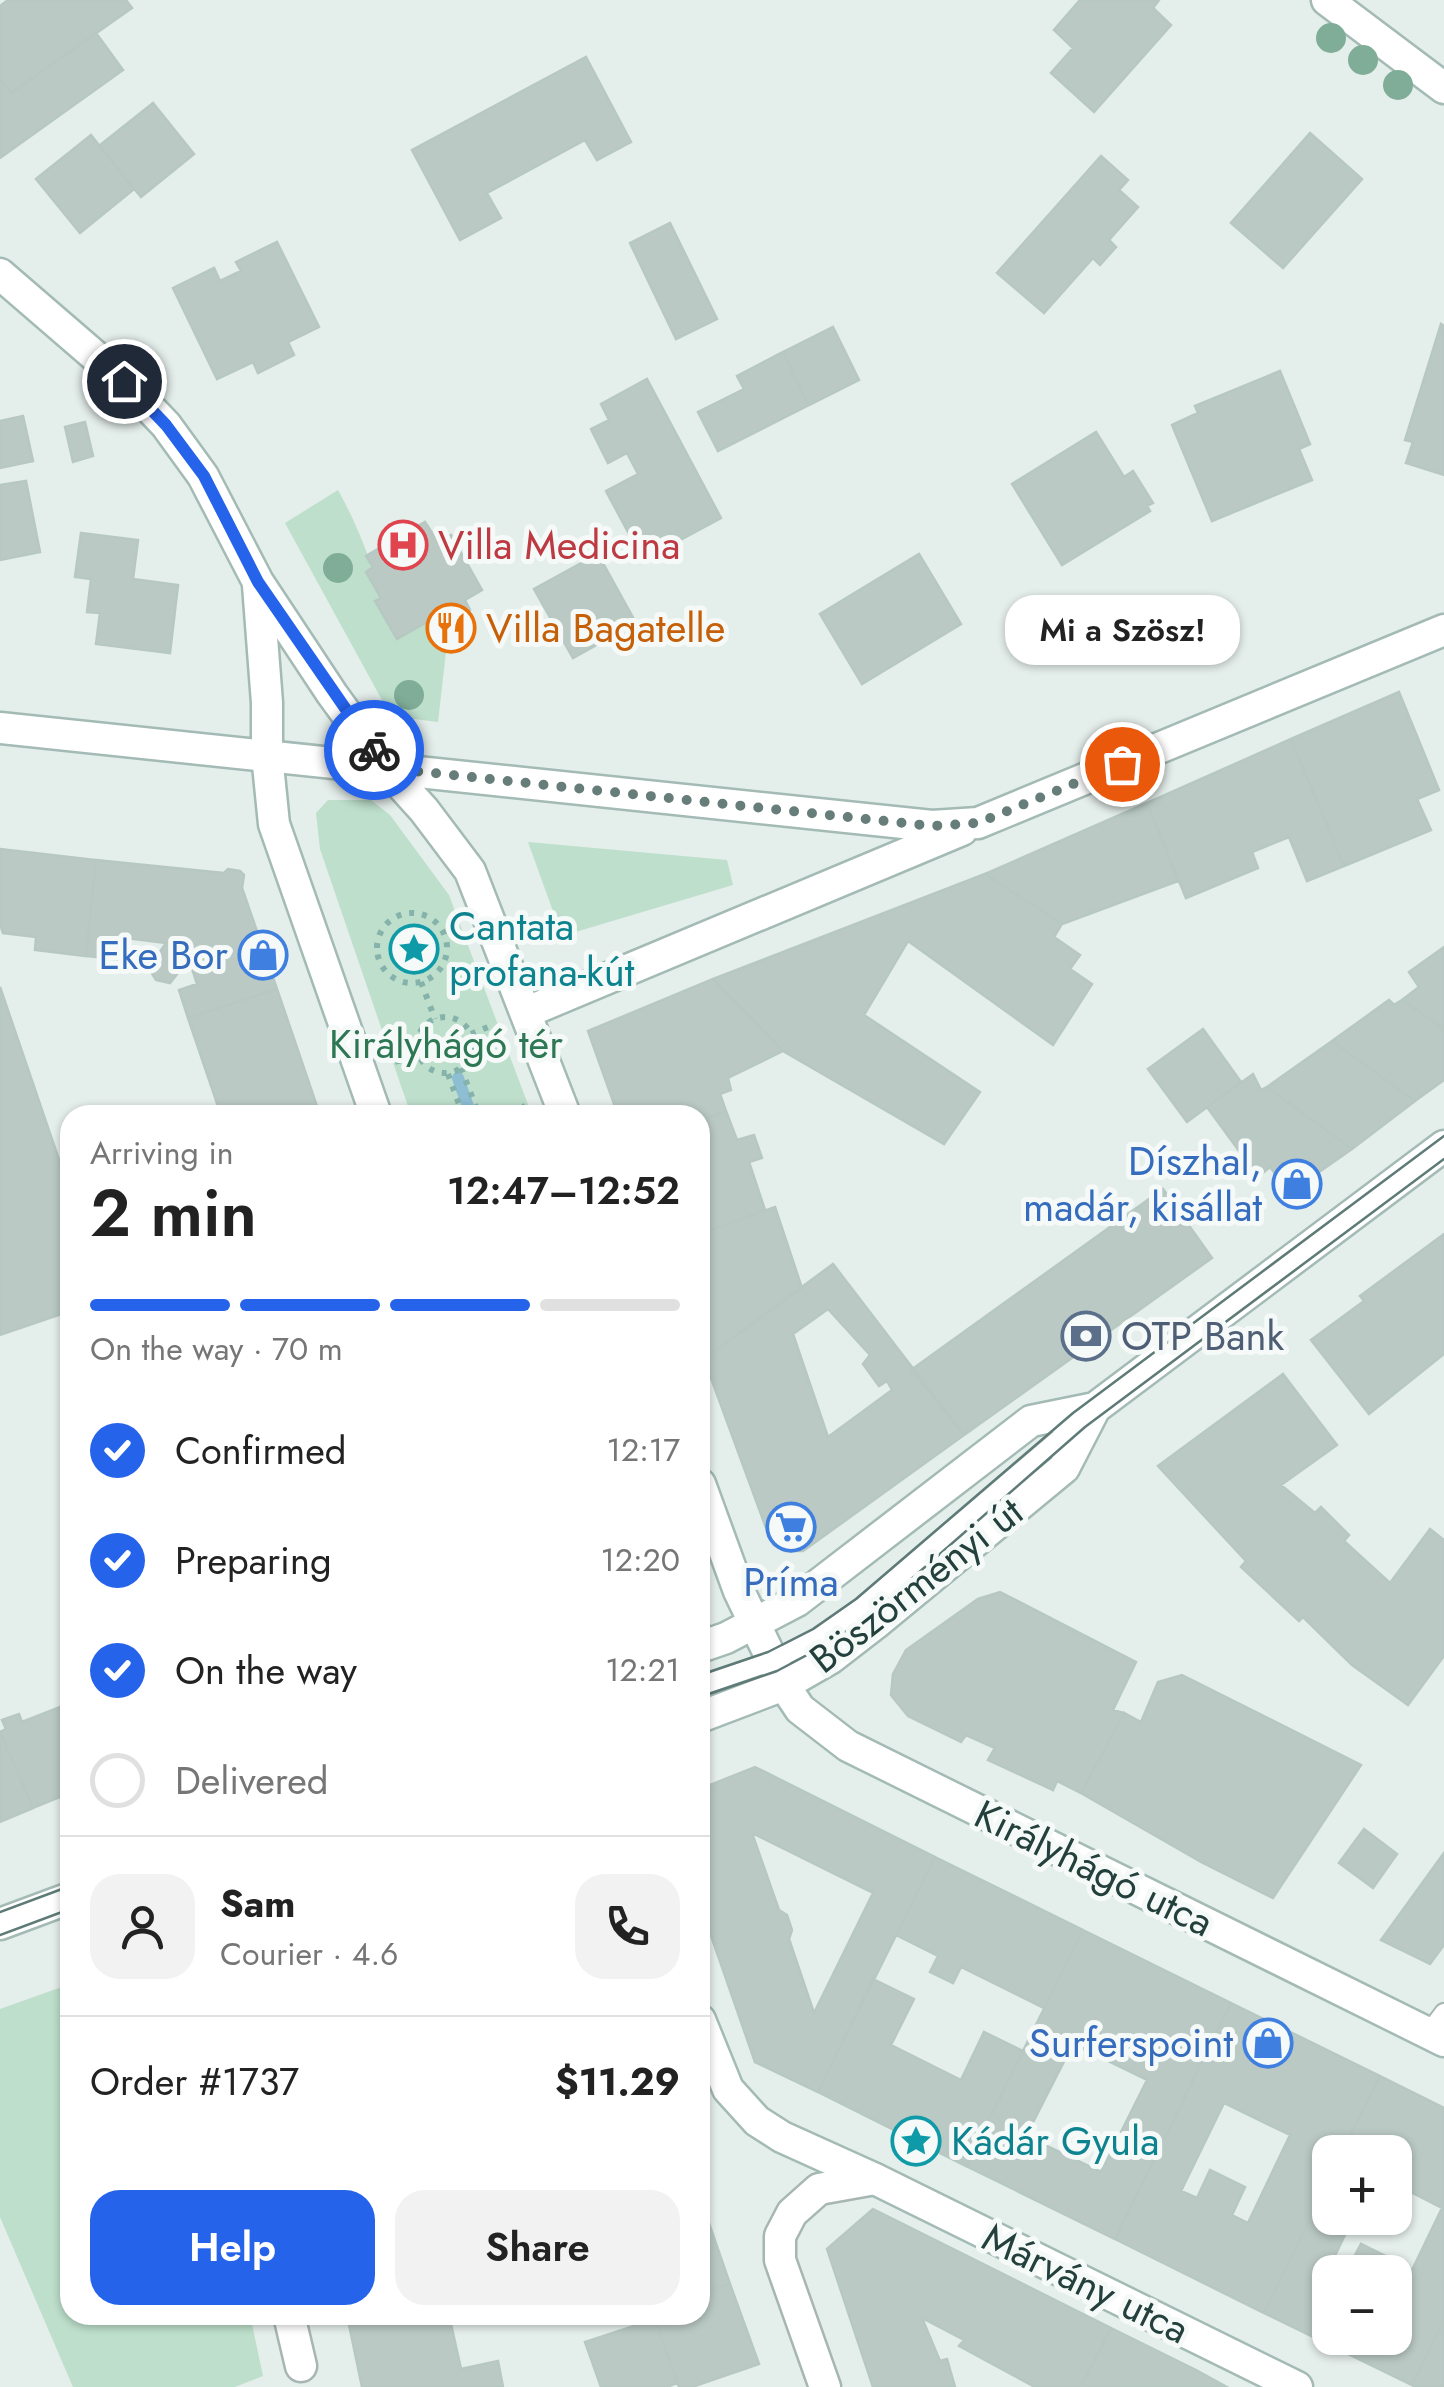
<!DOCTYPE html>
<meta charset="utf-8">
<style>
body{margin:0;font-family:Jost,sans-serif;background:#f2f2f2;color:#222;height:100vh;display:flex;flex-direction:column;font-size:38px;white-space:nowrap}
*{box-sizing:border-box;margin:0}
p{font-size:32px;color:#767676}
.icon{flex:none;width:55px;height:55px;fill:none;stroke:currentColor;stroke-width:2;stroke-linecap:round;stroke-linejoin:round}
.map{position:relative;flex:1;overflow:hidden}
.sheet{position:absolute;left:60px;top:1105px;width:650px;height:1220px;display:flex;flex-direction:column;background:#fff;border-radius:30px;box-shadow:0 2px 8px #0004}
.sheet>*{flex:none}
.tools{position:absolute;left:1312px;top:2135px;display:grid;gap:20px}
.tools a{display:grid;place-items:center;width:100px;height:100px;border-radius:20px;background:#fff;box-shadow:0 2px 8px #0004;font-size:50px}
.pin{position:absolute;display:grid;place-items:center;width:85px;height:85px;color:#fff;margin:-42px;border:5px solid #fff;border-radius:50%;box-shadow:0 2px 10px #0007}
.courier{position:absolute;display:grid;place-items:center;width:100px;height:100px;margin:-50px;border:8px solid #2563eb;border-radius:50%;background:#fff;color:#222;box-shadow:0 2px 12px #0007}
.bubble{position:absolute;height:70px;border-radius:30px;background:#fff;box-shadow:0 2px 8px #0004;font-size:32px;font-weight:600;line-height:70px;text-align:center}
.headline em{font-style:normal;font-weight:600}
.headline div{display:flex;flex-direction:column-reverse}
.headline{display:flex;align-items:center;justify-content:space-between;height:170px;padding:0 30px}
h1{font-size:65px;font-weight:600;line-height:75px}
.bar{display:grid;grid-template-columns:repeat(4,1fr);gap:15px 10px;align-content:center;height:120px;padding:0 30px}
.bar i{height:12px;border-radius:8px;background:#e0e0e0}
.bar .on{background:#2563eb}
.bar p{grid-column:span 4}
.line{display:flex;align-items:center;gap:25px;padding:0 30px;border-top:2px solid #e0e0e0}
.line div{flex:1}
.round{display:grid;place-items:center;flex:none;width:105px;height:105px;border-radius:30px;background:#f2f2f2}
ol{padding:0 30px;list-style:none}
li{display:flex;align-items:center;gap:30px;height:110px}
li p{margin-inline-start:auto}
li .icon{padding:10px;border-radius:50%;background:#2563eb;color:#fff;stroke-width:4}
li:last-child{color:#767676}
li i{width:55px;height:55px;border:5px solid #e0e0e0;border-radius:50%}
.cta{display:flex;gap:20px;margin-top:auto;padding:20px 30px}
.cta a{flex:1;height:115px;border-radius:30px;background:#2563eb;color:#fff;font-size:40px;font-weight:600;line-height:115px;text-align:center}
.cta a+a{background:#f2f2f2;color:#222}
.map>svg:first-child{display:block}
.green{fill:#bddfcb}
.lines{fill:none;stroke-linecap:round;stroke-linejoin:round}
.stream{stroke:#8dbed3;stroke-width:12}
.building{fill:#bac9c4;stroke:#b7c8c3;stroke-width:2.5;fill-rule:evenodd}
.lane-casing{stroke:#a6b6b3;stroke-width:22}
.street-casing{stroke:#a6b6b3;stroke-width:35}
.secondary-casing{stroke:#a3bab5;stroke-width:35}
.path{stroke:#85b2aa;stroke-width:6;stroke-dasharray:5 8;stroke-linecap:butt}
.lane{stroke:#fff;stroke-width:18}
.street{stroke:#fff;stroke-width:30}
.secondary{stroke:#fff;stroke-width:30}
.tram{stroke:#5e7b77;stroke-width:2.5}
.tree{fill:#7fad98}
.done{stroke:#677d79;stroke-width:10;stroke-dasharray:0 18}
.route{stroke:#2563eb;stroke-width:12}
.labels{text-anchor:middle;stroke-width:10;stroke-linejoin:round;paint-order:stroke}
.health-label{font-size:40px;fill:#be3a42;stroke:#f5faf8;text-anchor:start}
.food-label{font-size:40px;fill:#c56008;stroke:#f5faf8;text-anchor:start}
.culture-label{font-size:40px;fill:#0d838f;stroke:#f5faf8;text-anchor:start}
.shop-label{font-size:40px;fill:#366cbe;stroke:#f5faf8;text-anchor:end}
.park-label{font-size:40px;fill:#2d7754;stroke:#f5faf8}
.service-label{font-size:40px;fill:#4e5e75;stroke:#f5faf8;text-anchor:start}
.street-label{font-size:40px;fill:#23403c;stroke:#f5faf8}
</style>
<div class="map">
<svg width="1444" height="2387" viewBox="0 0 1444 2387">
<rect width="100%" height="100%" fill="#e4eeeb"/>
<!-- green -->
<path class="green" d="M338,490C357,524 371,560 381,598L375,602L396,639L427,622L447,643L438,722L399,717L388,711L285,523Z
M328,800H371L390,815L449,895L532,1115H411L320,849L316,813Z
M528,842L727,860L733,885L562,936Z
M70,1984V2315H250L263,2376L235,2387H73L0,2217V2009Z"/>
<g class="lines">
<!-- stream -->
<path class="stream" d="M458,1078L471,1115"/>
</g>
<!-- building -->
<path class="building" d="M8,0H126L132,8L11,93L0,78V6Z
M1080,0H1159L1153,8L1171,25L1094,112L1051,73L1073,48L1054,30Z
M96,33L123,70L0,158V78L11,93Z
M586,57L631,142L597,160L585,140L487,193L501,218L460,240L412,150Z
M153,103L194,154L141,197L99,146Z
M1310,133L1362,179L1283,268L1231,223Z
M91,135L134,189L80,233L36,179Z
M1101,156L1128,180L1119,190L1138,207L1109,240L1116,247L1100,265L1093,258L1044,313L997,273Z
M670,223L717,319L676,339L630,243Z
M277,242L319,327L288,342L294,355L258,373L253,362L217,379L173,288L214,268L220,281L241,271L236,262Z
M1441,324L1444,326V475L1406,463L1413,442L1405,440Z
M833,327L859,380L809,405L783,352Z
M783,352L809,405L718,451L698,412L744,389L737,376Z
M1280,371L1310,444L1299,449L1312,480L1212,521L1172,425L1198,413L1195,406Z
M647,379L721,518L643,560L606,491L638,474L627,453L608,463L591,429L609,420L601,404Z
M23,416L33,461L0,468V421Z
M85,422L93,456L73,462L65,427Z
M1096,432L1124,477L1133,471L1153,503L1147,506L1150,511L1062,565L1012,484Z
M26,481L40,552L0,560V485Z
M425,522L438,542L451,535L482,590L465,600L470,610L432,631L427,622L397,639L375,601L381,598L366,572L373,567L366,556Z
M81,533L138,540L133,579L178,585L170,653L96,644L100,613L87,612L91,579L75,577Z
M598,554L636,623L573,658L534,589Z
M919,554L961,624L862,684L820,614Z
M1399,692L1439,790L1417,799L1431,830L1344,866L1291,739Z
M1291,739L1344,866L1307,881L1289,837L1252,852L1258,868L1186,898L1147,803Z
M1147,803L1178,881L1062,924L985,874Z
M0,849L96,860L86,956L35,950L36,937L3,933L0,924Z
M96,860L224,873L228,869L240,871L244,875L242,888L277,989L188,1018L179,990L197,984L189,959L170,983L156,980L151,972L153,962L166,943L126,938L124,960L86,956Z
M985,874L1062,924L1054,937L1080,955L1070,969L1092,984L1053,1045L908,941L864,1015L980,1092L944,1144L783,1051L713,979Z
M1444,947V1029L1402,1000L1419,987L1409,972Z
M713,979L783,1051L728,1078L731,1090L720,1094L726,1111L700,1121V1115H618L588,1031Z
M0,987L70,1192V1311L0,1335Z
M277,989L320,1115H221L188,1018Z
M1389,1000L1394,1005L1402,1000L1444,1029V1080L1415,1101L1332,1041Z
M1203,1029L1241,1082L1187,1122L1148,1069Z
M1332,1041L1415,1101L1352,1149L1267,1087Z
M1253,1074L1261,1090L1267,1087L1352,1149L1289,1193L1270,1167L1258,1177L1207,1107Z
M726,1111L737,1140L754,1135L762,1158L749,1162L765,1210L700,1234V1121Z
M1163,1189L1212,1258L964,1435L911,1370Z
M775,1207L802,1288L704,1359L700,1349V1234Z
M1444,1234V1354L1369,1414L1311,1340L1364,1301L1360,1296Z
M833,1264L964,1435L803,1551H785L774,1545L769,1536L704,1359ZM828,1309L870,1355L863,1364L879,1386L887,1381L892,1390L828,1437L793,1334Z
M1283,1374L1337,1445L1281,1485L1315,1513L1321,1507L1349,1535L1344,1541L1390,1583L1430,1529L1444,1540V1656L1408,1705L1352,1665L1303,1617L1299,1621L1241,1567L1246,1561L1158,1466Z
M1000,1592L1136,1662L1113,1710L1124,1713L1081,1793L1057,1781L1053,1790L988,1760L995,1748L966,1735L961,1742L908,1716L891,1695L893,1674L906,1650L978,1599Z
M1182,1675L1361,1765L1273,1898L1201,1862L1081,1793L1124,1713L1141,1722L1158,1682Z
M70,1703V1793L33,1808L0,1732L6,1729L2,1720L19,1714L22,1722Z
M0,1732L33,1808L0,1822Z
M755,1767L935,1857L818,2092L755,2062L700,1904V1789ZM752,1833L873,1893L814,2013L789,1939L792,1930L787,1915L779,1910Z
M1364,1829L1397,1854L1373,1888L1339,1863Z
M1444,1853V1945L1430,1964L1381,1940Z
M935,1857L1083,1930L1044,2008L961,1967L953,1983L930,1972L938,1956L896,1935Z
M1083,1930L1231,2003L1115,2239L966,2166ZM1073,2044L1147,2080L1101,2172L1026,2136Z
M873,1979L914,1999L891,2045L961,2080L984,2032L1023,2051L966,2166L818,2092Z
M1231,2003L1380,2076L1342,2152H1330V2178L1264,2313L1115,2239ZM1224,2103L1290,2135L1248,2223L1232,2215L1245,2187L1210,2170L1197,2198L1181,2191Z
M1380,2076L1444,2108V2320L1412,2385L1264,2313L1330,2178V2218H1353L1331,2264L1346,2272L1361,2244L1396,2261L1391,2272H1330V2338H1395V2295L1399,2297L1442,2208L1395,2184V2152H1342Z
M703,2206L730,2284L700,2294V2207Z
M873,2209L1111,2328L1081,2387H1035L959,2346L964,2340L922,2318L940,2361L947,2359L955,2387H873L827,2249Z
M730,2284L759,2364L692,2387H679L654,2315H700V2294Z
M347,2315H449L461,2369L498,2361L503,2387H362Z
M655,2319L677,2383L667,2387H601L585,2342Z
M1444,2320V2387H1415L1412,2385Z
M1111,2328L1196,2370L1225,2386L1081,2387Z"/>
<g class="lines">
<!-- lane casing -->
<g class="lane-casing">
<path id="lane" d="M700,1686L773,1661L818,1638L862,1607L1085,1417
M1429,2033L1444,2013"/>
</g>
<!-- street casing -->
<g class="street-casing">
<path id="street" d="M289,2315L301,2366
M825,2387L780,2260V2236L792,2213L819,2189L875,2179"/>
</g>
<!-- secondary casing -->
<g class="secondary-casing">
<path id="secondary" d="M1327,0L1444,88
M0,274L124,381L166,425L203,476L258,582L332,694L386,768L424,810L470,871L565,1115
M258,585L267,703V755L274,824L376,1115
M0,728L932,826L978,823L1444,630
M527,1012L962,830
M700,1484L739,1591L784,1685L800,1709L848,1746L1444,2041
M700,1647L726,1638L797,1601L1031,1421L1095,1408
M700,1717L784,1685L831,1658L875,1624L1064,1468L1095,1408L1444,1146
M0,1924L70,1898
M700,2020L728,2089L757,2121L782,2137L875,2179L1297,2387"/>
</g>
<!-- path -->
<path class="path" d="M377 948a35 35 0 1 1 70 0a35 35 0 1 1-70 0Z
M421,982L435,1019
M417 1045a28 28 0 1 1 56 0a28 28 0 1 1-56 0Z
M471,1034L493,1025
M395,1062L418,1055
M461,1068L479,1115
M448,1074L463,1115
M498,1115L525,1106"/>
<!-- lane -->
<use href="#lane" class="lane"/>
<!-- street -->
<use href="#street" class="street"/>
<!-- secondary -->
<use href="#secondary" class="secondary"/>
<!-- tram -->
<path class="tram" d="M700,1675L768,1652L813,1629L856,1599L1073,1413L1444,1136
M700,1697L777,1671L824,1646L869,1616L1085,1427L1444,1159
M0,1912L70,1886
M0,1935L70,1909"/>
</g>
<!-- trees -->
<g class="tree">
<circle cx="1331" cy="38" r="15"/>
<circle cx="1363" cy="60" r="15"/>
<circle cx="1398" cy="85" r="15"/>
<circle cx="338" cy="568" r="15"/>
<circle cx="409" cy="695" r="15"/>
</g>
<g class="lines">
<!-- done -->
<path class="done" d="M374,750L386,768L932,826L978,823L1122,764"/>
<!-- route -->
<path class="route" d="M124,381L166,425L204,476L258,582L374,750"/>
</g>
<!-- icons -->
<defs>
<g id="hospital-ring" transform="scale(2.5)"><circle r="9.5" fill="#f5faf8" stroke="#e0444e" stroke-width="1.5"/><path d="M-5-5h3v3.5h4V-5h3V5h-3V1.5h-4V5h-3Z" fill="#e0444e"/></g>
<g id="restaurant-ring" transform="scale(2.5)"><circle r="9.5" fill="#f5faf8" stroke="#e8710a" stroke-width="1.5"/><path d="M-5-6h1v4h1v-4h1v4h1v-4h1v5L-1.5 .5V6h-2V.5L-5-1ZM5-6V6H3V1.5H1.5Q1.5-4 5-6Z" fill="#e8710a"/></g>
<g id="sight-ring" transform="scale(2.5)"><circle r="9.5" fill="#f5faf8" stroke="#0f9aa8" stroke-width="1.5"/><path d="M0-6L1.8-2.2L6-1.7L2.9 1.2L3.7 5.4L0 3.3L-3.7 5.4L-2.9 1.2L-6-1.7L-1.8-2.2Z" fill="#0f9aa8"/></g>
<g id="shop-ring" transform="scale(2.5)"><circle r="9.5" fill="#f5faf8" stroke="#3f7fe0" stroke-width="1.5"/><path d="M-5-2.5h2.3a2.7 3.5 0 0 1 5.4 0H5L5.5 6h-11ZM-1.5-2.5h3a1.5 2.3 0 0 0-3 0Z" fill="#3f7fe0"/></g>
<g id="bank-ring" transform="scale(2.5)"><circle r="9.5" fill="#f5faf8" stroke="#5c6f8a" stroke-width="1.5"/><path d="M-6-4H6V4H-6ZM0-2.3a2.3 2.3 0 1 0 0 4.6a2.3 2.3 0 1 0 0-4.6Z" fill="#5c6f8a"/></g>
<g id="supermarket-ring" transform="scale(2.5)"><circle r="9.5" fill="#f5faf8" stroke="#3f7fe0" stroke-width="1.5"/><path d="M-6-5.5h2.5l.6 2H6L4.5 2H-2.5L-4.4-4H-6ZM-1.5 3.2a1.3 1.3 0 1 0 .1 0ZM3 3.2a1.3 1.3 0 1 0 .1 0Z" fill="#3f7fe0"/></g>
</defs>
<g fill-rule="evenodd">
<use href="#hospital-ring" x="403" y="545"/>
<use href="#restaurant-ring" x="451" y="628"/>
<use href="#sight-ring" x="414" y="949"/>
<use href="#shop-ring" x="263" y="955"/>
<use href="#shop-ring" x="1297" y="1184"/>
<use href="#bank-ring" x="1086" y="1336"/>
<use href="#supermarket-ring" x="791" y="1527"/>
<use href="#shop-ring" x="1268" y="2043"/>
<use href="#sight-ring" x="916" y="2141"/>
</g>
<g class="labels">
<!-- health labels -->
<g class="health-label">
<text x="438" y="559">Villa Medicina</text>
</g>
<!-- food labels -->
<g class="food-label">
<text x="486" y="642">Villa Bagatelle</text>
</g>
<!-- culture labels -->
<g class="culture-label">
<text x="449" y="940">Cantata<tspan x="449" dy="46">profana-kút</tspan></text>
<text x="951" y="2155">Kádár Gyula</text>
</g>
<!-- shop labels -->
<g class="shop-label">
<text x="228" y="969">Eke Bor</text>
<text x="1262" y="1175">Díszhal,<tspan x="1262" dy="46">madár, kisállat</tspan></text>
<text x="791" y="1596" text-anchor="middle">Príma</text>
<text x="1233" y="2057">Surferspoint</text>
</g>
<!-- park labels -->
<g class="park-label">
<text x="446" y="1058">Királyhágó tér</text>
</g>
<!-- service labels -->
<g class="service-label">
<text x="1121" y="1350">OTP Bank</text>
</g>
<!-- street labels -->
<g class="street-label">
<text transform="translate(916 1585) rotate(-38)" y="14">Böszörményi út</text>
<text transform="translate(1094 1868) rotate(26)" y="14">Királyhágó utca</text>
<text transform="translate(1086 2283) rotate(26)" y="14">Márvány utca</text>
</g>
</g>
</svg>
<div class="tools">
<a>+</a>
<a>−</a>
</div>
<div class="pin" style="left:1122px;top:764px;background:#ea580c"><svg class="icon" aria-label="bag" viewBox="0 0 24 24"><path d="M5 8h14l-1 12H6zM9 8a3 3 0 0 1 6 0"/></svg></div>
<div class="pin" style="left:124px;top:381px;background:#1f2937"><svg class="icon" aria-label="home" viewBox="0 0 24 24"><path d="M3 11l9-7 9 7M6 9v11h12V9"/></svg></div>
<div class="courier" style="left:374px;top:750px"><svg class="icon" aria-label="bike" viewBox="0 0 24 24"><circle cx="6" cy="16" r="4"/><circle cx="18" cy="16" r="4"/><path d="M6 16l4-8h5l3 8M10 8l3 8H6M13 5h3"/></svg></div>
<div class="bubble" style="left:1005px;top:595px;width:235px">Mi a Szösz!</div>
<section class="sheet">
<div class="headline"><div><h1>2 min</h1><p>Arriving in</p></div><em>12:47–12:52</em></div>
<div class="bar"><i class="on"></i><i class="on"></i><i class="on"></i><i></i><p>On the way · 70 m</p></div>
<ol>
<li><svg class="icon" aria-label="check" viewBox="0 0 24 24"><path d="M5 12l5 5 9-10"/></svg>Confirmed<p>12:17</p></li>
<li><svg class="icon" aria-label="check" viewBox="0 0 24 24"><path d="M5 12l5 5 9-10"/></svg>Preparing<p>12:20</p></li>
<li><svg class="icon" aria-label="check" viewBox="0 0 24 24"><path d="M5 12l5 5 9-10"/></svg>On the way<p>12:21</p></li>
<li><i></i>Delivered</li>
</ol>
<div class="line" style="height:180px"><a class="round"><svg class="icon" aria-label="person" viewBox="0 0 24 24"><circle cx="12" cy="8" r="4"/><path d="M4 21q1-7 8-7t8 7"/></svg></a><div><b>Sam</b><p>Courier · 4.6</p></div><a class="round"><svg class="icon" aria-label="phone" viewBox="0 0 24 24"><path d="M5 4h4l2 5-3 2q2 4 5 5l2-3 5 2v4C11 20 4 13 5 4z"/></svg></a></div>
<div class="line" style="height:130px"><div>Order #1737</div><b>$11.29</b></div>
<div class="cta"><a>Help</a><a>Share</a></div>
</section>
</div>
